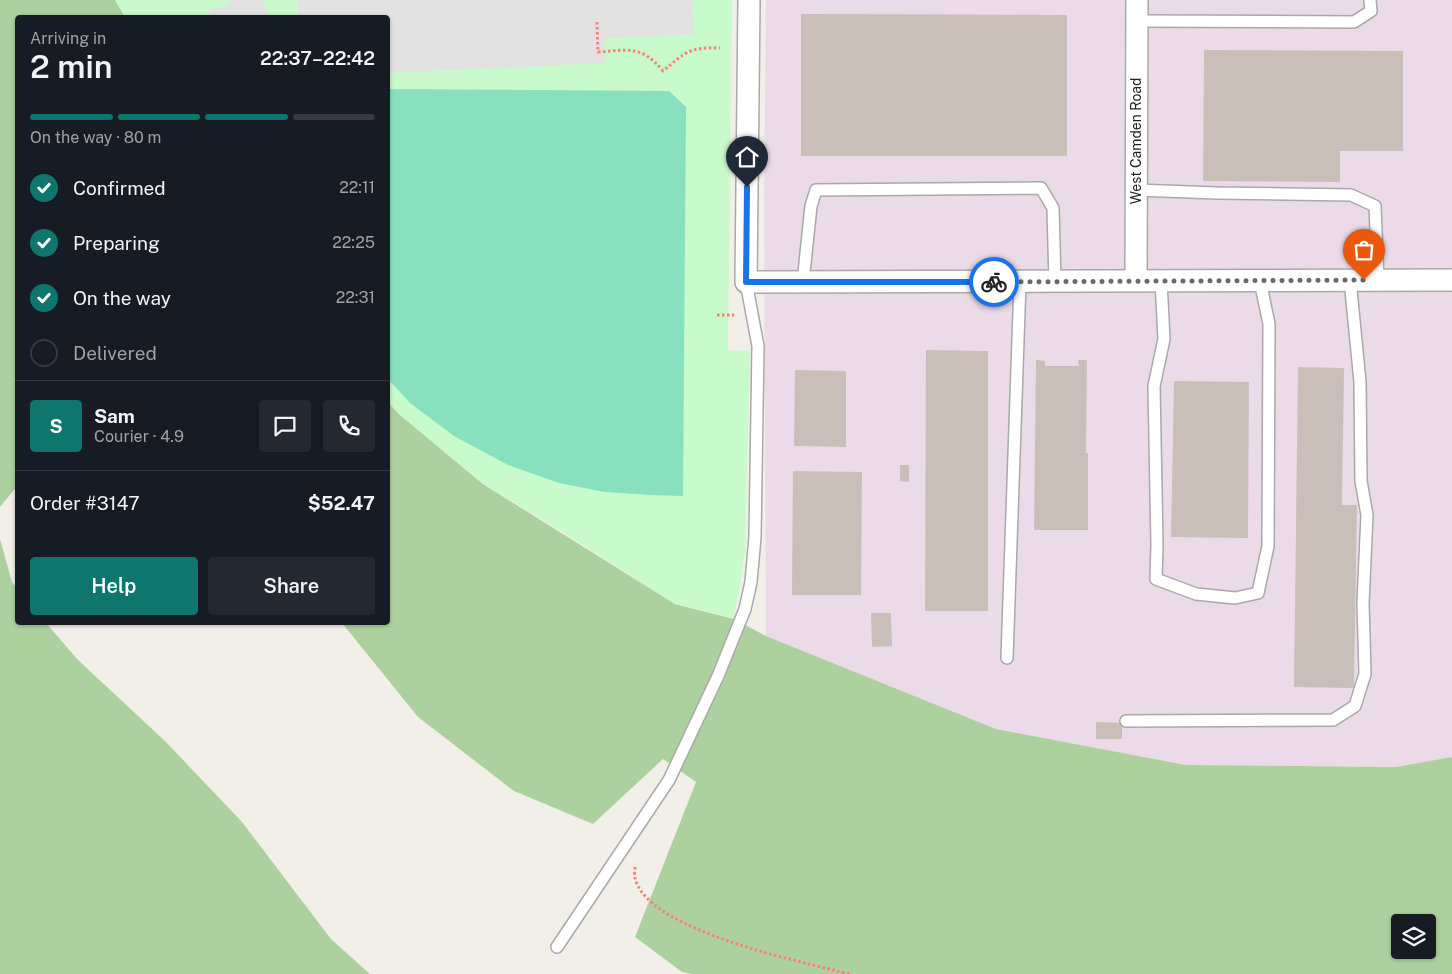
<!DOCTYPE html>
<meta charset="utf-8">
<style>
body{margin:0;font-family:"Public Sans",sans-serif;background:#242831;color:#f1f3f6;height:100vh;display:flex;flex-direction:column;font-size:19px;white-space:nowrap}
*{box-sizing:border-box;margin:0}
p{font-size:16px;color:#9ea1a6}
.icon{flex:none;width:28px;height:28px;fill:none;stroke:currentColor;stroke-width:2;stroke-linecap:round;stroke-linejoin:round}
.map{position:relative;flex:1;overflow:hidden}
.details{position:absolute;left:15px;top:15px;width:375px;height:610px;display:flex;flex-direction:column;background:#171b24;border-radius:5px;box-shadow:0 1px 4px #0004}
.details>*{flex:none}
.fabs{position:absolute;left:1391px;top:914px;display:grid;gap:10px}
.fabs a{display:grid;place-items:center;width:45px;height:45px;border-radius:5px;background:#171b24;box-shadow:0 1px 4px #0004;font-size:25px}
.pin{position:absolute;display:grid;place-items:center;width:42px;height:42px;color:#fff;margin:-51px -21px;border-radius:50% 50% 50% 0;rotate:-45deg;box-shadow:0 0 5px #0007}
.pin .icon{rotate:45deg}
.courier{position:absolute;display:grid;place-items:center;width:50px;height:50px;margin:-25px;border:4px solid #1a73e8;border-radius:50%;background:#fff;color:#222;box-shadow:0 1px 6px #0007}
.head em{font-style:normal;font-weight:600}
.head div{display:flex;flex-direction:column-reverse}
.head{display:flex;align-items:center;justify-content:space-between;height:85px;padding:0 15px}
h1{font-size:32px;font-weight:600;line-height:38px}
.bar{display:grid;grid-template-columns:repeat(4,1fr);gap:8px 5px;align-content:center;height:60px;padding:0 15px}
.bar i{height:6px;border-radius:4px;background:#363941}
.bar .active{background:#0f766e}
.bar p{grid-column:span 4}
.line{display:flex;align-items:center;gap:12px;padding:0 15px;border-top:1px solid #363941}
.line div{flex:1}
.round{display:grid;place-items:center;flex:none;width:52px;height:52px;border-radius:5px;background:#242831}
ol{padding:0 15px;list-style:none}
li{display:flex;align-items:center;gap:15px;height:55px}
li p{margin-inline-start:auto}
li .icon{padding:5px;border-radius:50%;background:#0f766e;color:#fff;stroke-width:4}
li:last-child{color:#9ea1a6}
li i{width:28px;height:28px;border:2px solid #363941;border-radius:50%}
.cta{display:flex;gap:10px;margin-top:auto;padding:10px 15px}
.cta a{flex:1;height:58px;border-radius:5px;background:#0f766e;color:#fff;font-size:20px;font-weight:600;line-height:58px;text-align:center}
.cta a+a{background:#242831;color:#f1f3f6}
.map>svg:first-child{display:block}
.industrial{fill:#ebdbe8}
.forest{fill:#add19e;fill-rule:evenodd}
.park{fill:#c8facc}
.pitch{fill:#88e0be}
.parking{fill:#e2e2e2}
.building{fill:#c7bfb8}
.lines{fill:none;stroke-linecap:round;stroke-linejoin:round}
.service-casing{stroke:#a9a9a9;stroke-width:14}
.minor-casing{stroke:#a9a9a9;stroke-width:24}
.path{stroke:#fa8072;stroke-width:3;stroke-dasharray:2.5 2.5;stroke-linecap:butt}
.service{stroke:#fff;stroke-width:11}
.minor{stroke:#fff;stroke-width:21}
.done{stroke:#6b6a68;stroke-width:5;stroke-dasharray:0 9}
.route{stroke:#1a73e8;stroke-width:6}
.labels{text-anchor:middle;stroke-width:4;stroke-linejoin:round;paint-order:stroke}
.street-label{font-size:14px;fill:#222;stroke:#fff}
</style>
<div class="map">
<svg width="1452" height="974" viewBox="0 0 1452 974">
<rect width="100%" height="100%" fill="#f2efe9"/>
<!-- industrial -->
<path class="industrial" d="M766,0H1452V757L1396,767L1186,765L996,729L766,636L764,197Z"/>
<!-- forest -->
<path class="forest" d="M0,0H115L125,17L18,18V485L0,507Z
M388,402L399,414L483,484L675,604L734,619L766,636L996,729L1186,765L1396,767L1452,757V974H692L682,972L635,937L696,782L663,759L593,824L514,791L418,717L342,623L388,622ZM1400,922H1428V950H1400Z
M0,539L12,582L17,589L18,622L46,623L78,660L165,741L242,822L331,939L370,974H0Z"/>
<!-- park -->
<path class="park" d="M115,0H732L728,350L750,351L745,553L734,619L675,604L563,532L483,484L399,414L388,402V18L125,17Z"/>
<!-- pitch -->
<path class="pitch" d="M388,89L669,91L686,107L683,496L650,495L605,492L559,483L508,465L454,436L410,403L388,379Z"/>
<!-- parking -->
<path class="parking" d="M230,0H263L267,12L273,17H210L208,9L229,6Z
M297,0H692L694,34L606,38L604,41V63L388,73V18L298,17Z"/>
<!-- building -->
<path class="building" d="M801,14L1067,15V156H801Z
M1204,50L1403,51V151H1340V182L1203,181Z
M926,350L988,351V611H925Z
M1036,360L1045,361V366H1079L1078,360H1087L1086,453H1088V530H1034Z
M1298,367L1344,368L1342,505H1357L1354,688L1294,687Z
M795,370L846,371V447L794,446Z
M1174,381L1249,382L1248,538L1171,537Z
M900,465H909V482L900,481Z
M793,471L862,472L861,595H792Z
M871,613H891L892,646L872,647Z
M1096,722L1122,723V739H1096Z"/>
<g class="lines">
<!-- service casing -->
<g class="service-casing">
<path id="service" d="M1137,21L1354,22L1371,11L1370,0
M1136,190L1216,193L1351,195L1375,206L1378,281
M1161,281L1164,339L1154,386L1157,545L1156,579L1196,594L1235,598L1258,593L1268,546L1269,324L1260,281
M803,282L811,206L816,190L1041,188L1053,208L1055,282
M1007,658L1020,282
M1126,721L1333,720L1355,706L1365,674L1363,603L1367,515L1361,481L1360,382L1350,280
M557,947L669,780L718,676L745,609L751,582L755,537L758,346L746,282"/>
</g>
<!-- minor casing -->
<g class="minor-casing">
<path id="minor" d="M749,0L746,282L1452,280
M1136,281L1137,0"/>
</g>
<!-- path -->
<path class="path" d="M597,22L598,52C628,50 642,45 663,71C686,52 689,47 720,48
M717,315H734
M635,867C635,870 634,875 635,878C647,931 803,962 850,974"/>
<!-- service -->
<use href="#service" class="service"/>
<!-- minor -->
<use href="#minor" class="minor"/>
</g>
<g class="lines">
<!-- done -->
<path class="done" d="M994,282L1364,280"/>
<!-- route -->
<path class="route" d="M747,187L746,282H994"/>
</g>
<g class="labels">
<!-- street labels -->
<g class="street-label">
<text transform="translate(1136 141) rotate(-90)" y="5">West Camden Road</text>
</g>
</g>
</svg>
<div class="fabs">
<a><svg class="icon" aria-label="layers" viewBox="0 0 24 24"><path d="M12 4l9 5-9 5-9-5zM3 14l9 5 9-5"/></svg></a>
</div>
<div class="pin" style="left:1364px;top:280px;background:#ea580c"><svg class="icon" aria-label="bag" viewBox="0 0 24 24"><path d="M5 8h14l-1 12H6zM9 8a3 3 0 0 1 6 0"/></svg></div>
<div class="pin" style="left:747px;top:187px;background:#1f2937"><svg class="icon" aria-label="home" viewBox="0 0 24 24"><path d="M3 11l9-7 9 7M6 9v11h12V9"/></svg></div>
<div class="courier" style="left:994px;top:282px"><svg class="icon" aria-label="bike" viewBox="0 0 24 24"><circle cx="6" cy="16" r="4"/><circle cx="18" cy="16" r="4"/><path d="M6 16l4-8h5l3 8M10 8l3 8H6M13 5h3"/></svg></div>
<section class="details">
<div class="head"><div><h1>2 min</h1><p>Arriving in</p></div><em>22:37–22:42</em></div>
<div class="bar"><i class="active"></i><i class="active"></i><i class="active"></i><i></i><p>On the way · 80 m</p></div>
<ol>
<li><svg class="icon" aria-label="check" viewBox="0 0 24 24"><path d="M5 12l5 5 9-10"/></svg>Confirmed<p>22:11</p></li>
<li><svg class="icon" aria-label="check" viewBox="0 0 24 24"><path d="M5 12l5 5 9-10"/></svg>Preparing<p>22:25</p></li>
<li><svg class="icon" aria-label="check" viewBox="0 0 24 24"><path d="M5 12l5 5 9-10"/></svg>On the way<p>22:31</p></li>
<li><i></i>Delivered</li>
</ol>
<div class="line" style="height:90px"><b class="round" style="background:#0f766e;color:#fff">S</b><div><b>Sam</b><p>Courier · 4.9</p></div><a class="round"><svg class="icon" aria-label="chat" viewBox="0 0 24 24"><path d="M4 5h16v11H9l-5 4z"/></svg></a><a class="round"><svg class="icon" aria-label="phone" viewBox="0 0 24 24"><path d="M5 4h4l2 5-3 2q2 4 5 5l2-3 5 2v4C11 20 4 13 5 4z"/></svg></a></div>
<div class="line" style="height:65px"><div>Order #3147</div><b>$52.47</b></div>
<div class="cta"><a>Help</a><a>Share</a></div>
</section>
</div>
